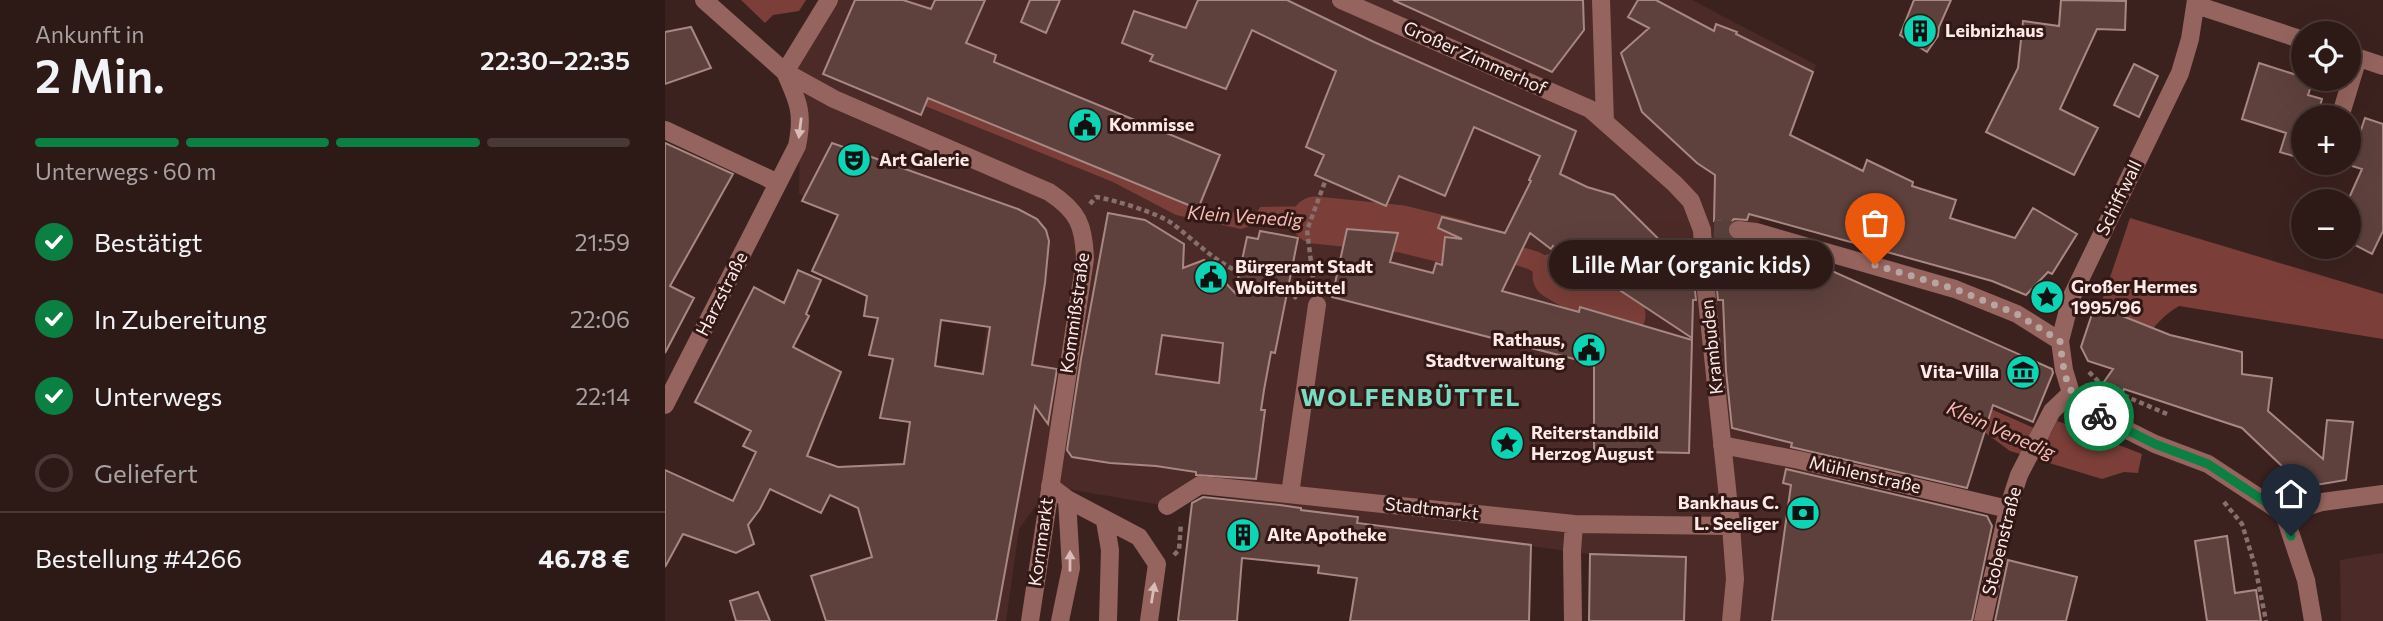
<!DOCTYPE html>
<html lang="de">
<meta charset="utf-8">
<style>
body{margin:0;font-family:Commissioner,sans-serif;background:#392724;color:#f1f3f6;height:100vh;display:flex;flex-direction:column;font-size:26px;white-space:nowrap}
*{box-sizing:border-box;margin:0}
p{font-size:23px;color:#a7a1a1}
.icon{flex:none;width:38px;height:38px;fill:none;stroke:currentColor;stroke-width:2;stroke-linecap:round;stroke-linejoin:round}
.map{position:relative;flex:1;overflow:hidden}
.details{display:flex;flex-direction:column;background:#2d1a17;width:665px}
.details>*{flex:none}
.tools{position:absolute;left:1626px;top:21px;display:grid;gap:14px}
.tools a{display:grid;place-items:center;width:70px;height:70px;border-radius:50%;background:#2d1a17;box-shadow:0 7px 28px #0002,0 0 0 2px #483836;font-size:35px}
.pin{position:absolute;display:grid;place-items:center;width:60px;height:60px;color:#fff;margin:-72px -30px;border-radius:50% 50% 50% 0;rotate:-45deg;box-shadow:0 0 7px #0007}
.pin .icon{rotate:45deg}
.courier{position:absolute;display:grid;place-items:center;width:70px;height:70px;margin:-35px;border:5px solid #0b8043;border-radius:50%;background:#fff;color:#222;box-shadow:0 2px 9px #0007}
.bubble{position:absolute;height:49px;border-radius:24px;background:#2d1a17;box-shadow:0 7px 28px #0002,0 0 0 2px #483836;font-size:23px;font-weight:600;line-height:49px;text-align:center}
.summary em{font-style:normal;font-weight:600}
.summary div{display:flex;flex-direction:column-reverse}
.summary{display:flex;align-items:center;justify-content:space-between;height:119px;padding:0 35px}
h1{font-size:46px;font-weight:600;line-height:52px}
.bar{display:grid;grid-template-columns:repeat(4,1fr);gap:10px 7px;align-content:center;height:84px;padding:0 35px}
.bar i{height:9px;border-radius:5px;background:#483836}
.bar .on{background:#0b8043}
.bar p{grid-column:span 4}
.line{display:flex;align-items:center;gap:18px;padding:0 35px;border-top:2px solid #483836}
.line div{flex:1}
ol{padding:0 35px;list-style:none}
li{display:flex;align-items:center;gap:21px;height:77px}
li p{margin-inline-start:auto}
li .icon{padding:7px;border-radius:50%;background:#0b8043;color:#fff;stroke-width:4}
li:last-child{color:#a7a1a1}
li i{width:38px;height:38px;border:4px solid #483836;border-radius:50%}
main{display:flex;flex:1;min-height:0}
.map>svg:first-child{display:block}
.built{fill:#4c2a27}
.water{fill:#7b3e38}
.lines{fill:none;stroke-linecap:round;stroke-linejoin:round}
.river{stroke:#7b3e38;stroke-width:47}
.building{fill:#5e413d;stroke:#a98883;stroke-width:2;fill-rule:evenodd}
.minor-tunnel{stroke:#59403d;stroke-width:18;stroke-dasharray:18 9;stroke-linecap:butt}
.path{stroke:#866f6c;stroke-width:4.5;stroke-dasharray:5 3.5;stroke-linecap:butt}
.minor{stroke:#96645e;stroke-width:18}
.oneway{fill:#d9bbb8}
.done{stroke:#b9a4a2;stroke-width:7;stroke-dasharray:0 12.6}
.route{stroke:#0b8043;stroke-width:9}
.labels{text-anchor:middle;stroke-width:6;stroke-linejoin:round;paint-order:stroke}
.poi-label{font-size:18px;font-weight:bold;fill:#fdeae8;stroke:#321815;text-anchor:start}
.street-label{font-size:18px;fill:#fdeae8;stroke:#321815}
.water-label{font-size:19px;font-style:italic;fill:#f6bab3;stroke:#321815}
.district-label{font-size:24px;font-weight:bold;letter-spacing:2px;fill:#79dcc5;stroke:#321815}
</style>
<main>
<section class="details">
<div class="summary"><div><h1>2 Min.</h1><p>Ankunft in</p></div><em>22:30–22:35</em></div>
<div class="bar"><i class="on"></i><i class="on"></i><i class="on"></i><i></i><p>Unterwegs · 60 m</p></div>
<ol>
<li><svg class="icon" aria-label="check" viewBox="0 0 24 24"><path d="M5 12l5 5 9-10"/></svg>Bestätigt<p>21:59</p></li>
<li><svg class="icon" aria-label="check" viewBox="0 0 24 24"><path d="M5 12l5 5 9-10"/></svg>In Zubereitung<p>22:06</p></li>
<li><svg class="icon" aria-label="check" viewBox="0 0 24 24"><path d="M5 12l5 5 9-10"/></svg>Unterwegs<p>22:14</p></li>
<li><i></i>Geliefert</li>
</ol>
<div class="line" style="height:91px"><div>Bestellung #4266</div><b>46.78 €</b></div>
</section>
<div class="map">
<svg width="1718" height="621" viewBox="0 0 1718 621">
<rect width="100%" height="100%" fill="#3c221f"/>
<!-- built -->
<path class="built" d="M170,0H1027L1151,65L1094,222L1093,241L1119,251L1105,292L1178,456L1148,621H1019L1020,557L925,554L692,523L693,517L664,513L636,515V508L529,492L502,506L385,486L354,529L341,621H280L332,255L134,194L135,129L120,72Z
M1718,553V621H1676L1675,560Z"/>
<!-- water -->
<path class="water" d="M76,0H141L134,11L108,15L100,23Z
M263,98L533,209L568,213L569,210L591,215L595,207L727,205L776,223L874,252L969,305L972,320L892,285L863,269L726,226L648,230L595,223L576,229L511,215L448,182L260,106Z
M1465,218L1718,294V339L1514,306C1474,328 1450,395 1431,436L1477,454L1473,473L1459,472L1437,479L1345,451L1318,431L1326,409L1385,435L1392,421L1412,428L1448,369L1464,319L1435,307Z"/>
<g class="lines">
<!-- river -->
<path class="river" d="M650,220L737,229L794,243
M891,276L957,315"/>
</g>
<!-- building -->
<path class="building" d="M190,0H238L266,9L270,0H320L301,43L331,55L329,62L555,155L533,209L263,98L256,115L158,74Z
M365,0H395L381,33L356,22Z
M533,0H622L709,42L911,131L895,174L922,187L949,195L1028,273L1031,300H1028L1027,338L888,246L886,249L865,233L837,291L914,312L915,307L1027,340L1024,453L929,451V364L667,297L682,229L733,233L725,262L768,273L771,263L777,265L780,237L797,239L773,228L777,217L840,233L866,181L864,180L875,156L809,127L780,196L734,176L721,206L650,175L659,155L641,147L671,71L587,30L561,89L485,61L488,55L457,43L469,11L521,28Z
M728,0H918L919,30L887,72Z
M973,0H991L1049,31L1051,24L1072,32L1071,34L1148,72L1125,135L1198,171L1202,160L1248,182L1247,186L1291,200L1285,218L1350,238L1368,208L1412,234L1387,274L1383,272L1361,295L1327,281L1084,214L1082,220L1069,219L1064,224L1062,234L1067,239L1131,255L1387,369L1388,373L1368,422L1328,405L1302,488L1126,447L1127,443L1067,428L1061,371L1058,300H1053L1051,280L1050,265L1055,221H1049L1050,175L1032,163L977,112L956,53L984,28L963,17Z
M1249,0H1286L1274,27L1273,36L1262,52L1235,35Z
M1396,0L1461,1L1460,30L1432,29L1395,109L1433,128L1409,175L1321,132L1353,68L1358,21L1394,26Z
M26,27L46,68L0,84V32Z
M1594,63L1638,77V79L1648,80L1643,95L1657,99L1652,117H1638V159L1615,152L1621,133L1577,119Z
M1469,64L1493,76L1474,117L1449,105Z
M1700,118L1718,124V231L1707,254L1684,242V198L1697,169L1684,165Z
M0,143L68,174L5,286L29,298L0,353Z
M167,143L353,209L372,219L381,230L384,241L380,283L367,365L392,369L383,424L370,406L331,621H161L146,576L207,557L193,508L165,495L156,513L105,489L95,509L83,525L89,544L71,553L18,534L0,567V470L68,501L91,452L78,446L86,431L30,402L89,287L119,303L133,270L156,280L141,314L144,316L128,347L176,372L142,456L173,467L239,464L245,422L215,418L228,359L204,355L213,318L199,316L202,296L147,271L173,215L137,201ZM276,320L325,327L318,374L270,366Z
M443,213L480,220L519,244L518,268L539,260L570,293L582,237L593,239L595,231L633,238L610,353L606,352L599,390L596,410H600L591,479L531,475V472L491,466L445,463L407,457L402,450L416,359ZM497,335L558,343L554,383L491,374Z
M1430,305L1505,335L1577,352V374L1607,378L1603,411L1658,459L1662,420L1688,422L1681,480L1639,487L1577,428L1459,389L1454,402L1441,397L1436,386L1448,369L1423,361L1416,347Z
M1121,469L1322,516L1327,526L1307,621H1107L1126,485L1118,483Z
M538,497L615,505L636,508V510L693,517L692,523L866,545L864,621H685L692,578L653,573L654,566L577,558L572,621H513L527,503Z
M1562,536L1570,593L1591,590L1596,621H1542L1530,541Z
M925,554L1021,557L1019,621H924Z
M1343,560L1412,577L1401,621H1330Z
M93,592L105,621H71L65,601Z"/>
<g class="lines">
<!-- minor-tunnel -->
<path class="minor-tunnel" d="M1049,229L1073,230"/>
<!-- path -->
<path class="path" d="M425,204L431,197C450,200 493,213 508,224C530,241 549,261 574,272
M649,286L642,230L661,179
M621,293L632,298
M1424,372L1439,387L1502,414
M1559,502L1577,524L1590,566L1601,621
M509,555L514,550L516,523"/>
<!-- minor -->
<path class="minor" d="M39,0L120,72L169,99L384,192C413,211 419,225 420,259L365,621
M676,0L925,109L1010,184L1026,201L1037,230L1040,281L1066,526L1070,579L1066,621
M936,0L940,122
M1531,0L1525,39L1515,73L1406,298L1395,341L1399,370L1406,393L1420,409L1490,444L1543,464L1619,514L1641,580L1648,621
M1531,5L1638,40
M1685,55L1718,66
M120,72L164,0
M1675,117L1693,58
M0,130L113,183
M1660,164L1661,163
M1073,230L1091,232L1290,289L1352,314L1395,341
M0,405L132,146C139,113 133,101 120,72
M1057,445L1134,460L1343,509
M385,486L402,499L474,537L492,564L484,621
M625,494L652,305
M502,506L535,485L909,524L1066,526
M1619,514L1657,502L1718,494
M440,521L445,550L443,621
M395,621L406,568L402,499
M908,621L907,551L909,524
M1318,621L1343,509L1354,475L1387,411L1406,393"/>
</g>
<!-- one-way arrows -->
<defs><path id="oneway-solid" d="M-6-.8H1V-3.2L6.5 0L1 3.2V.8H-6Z" transform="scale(1.75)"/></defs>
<g class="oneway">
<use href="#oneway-solid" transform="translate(135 128) rotate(97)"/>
<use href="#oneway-solid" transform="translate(405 561) rotate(-90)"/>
<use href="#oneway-solid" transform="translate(488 593) rotate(-81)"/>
</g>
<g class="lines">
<!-- done -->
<path class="done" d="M1210,265L1290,289L1352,314L1395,341C1399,375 1401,400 1434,416"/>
<!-- route -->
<path class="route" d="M1434,416L1490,444L1543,464L1619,514L1626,536"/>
</g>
<!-- icons -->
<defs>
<g id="building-disc" transform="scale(1.75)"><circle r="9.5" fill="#0ad5b5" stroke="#321815"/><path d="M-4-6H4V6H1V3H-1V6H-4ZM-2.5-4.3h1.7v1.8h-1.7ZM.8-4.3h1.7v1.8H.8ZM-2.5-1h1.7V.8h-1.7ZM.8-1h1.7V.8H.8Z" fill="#111"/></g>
<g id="civic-disc" transform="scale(1.75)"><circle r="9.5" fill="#0ad5b5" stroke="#321815"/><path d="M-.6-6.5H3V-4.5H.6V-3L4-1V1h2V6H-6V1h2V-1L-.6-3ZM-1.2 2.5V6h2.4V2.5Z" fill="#111"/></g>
<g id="theatre-disc" transform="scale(1.75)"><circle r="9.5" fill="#0ad5b5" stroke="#321815"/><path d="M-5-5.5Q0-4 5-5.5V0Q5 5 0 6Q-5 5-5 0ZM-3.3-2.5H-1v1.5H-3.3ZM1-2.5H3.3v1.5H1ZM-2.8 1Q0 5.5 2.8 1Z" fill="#111"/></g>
<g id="sight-disc" transform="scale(1.75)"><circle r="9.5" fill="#0ad5b5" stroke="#321815"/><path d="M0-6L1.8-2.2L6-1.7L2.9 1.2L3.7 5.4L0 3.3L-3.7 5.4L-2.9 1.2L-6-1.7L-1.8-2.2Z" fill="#111"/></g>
<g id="museum-disc" transform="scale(1.75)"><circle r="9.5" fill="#0ad5b5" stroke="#321815"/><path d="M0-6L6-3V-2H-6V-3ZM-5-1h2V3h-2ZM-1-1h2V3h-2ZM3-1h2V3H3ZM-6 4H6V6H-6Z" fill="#111"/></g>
<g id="bank-disc" transform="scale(1.75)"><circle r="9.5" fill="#0ad5b5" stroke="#321815"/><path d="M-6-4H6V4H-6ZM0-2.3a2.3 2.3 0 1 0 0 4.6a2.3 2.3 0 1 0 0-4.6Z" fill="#111"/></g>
</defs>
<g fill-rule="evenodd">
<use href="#building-disc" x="1255" y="31"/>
<use href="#civic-disc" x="420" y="125"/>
<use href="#theatre-disc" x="189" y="160"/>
<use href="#civic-disc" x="546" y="277"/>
<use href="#sight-disc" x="1382" y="297"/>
<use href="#civic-disc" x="924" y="350"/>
<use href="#museum-disc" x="1358" y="372"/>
<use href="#sight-disc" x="842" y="443"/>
<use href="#bank-disc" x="1138" y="513"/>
<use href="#building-disc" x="578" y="535"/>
</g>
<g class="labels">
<!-- poi labels -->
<g class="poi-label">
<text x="1280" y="37">Leibnizhaus</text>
<text x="444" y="131">Kommisse</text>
<text x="214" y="166">Art Galerie</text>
<text x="570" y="273">Bürgeramt Stadt<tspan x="570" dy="21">Wolfenbüttel</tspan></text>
<text x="1406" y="293">Großer Hermes<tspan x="1406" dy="21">1995/96</tspan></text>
<text x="900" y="346" text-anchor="end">Rathaus,<tspan x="900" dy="21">Stadtverwaltung</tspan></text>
<text x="1334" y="378" text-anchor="end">Vita-Villa</text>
<text x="866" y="439">Reiterstandbild<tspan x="866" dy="21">Herzog August</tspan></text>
<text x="1114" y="509" text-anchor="end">Bankhaus C.<tspan x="1114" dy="21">L. Seeliger</tspan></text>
<text x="602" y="541">Alte Apotheke</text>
</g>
<!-- street labels -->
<g class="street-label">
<text transform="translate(810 58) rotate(24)" y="6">Großer Zimmerhof</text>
<text transform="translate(1454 198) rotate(-64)" y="6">Schiffwall</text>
<text transform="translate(57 294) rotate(-63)" y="6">Harzstraße</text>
<text transform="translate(410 313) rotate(-82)" y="6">Kommißstraße</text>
<text transform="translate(1047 347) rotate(-96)" y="6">Krambuden</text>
<text transform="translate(1200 475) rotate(13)" y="6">Mühlenstraße</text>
<text transform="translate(767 509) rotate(6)" y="6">Stadtmarkt</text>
<text transform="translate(1337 541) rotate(-76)" y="6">Stobenstraße</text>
<text transform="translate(376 542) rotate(-82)" y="6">Kornmarkt</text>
</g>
<!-- water labels -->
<g class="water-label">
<text transform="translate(580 216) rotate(4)" y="7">Klein Venedig</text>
<text transform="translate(1336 430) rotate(24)" y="7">Klein Venedig</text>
</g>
<!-- district labels -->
<g class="district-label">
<text x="746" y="406">WOLFENBÜTTEL</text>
</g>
</g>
</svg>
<div class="tools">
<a><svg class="icon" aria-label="locate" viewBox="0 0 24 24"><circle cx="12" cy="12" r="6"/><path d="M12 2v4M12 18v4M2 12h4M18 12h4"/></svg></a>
<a>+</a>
<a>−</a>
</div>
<div class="pin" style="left:1210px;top:265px;background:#ea580c"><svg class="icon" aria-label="bag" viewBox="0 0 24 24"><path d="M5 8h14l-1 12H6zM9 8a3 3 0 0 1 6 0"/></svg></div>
<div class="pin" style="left:1626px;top:536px;background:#1f2937"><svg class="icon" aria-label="home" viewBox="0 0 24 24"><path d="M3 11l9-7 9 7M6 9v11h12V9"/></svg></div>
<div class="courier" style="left:1434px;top:416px"><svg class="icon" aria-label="bike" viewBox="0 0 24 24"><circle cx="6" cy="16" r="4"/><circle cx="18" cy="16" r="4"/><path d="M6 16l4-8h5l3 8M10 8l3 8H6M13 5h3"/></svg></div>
<div class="bubble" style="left:884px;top:240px;width:284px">Lille Mar (organic kids)</div>
</div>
</main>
